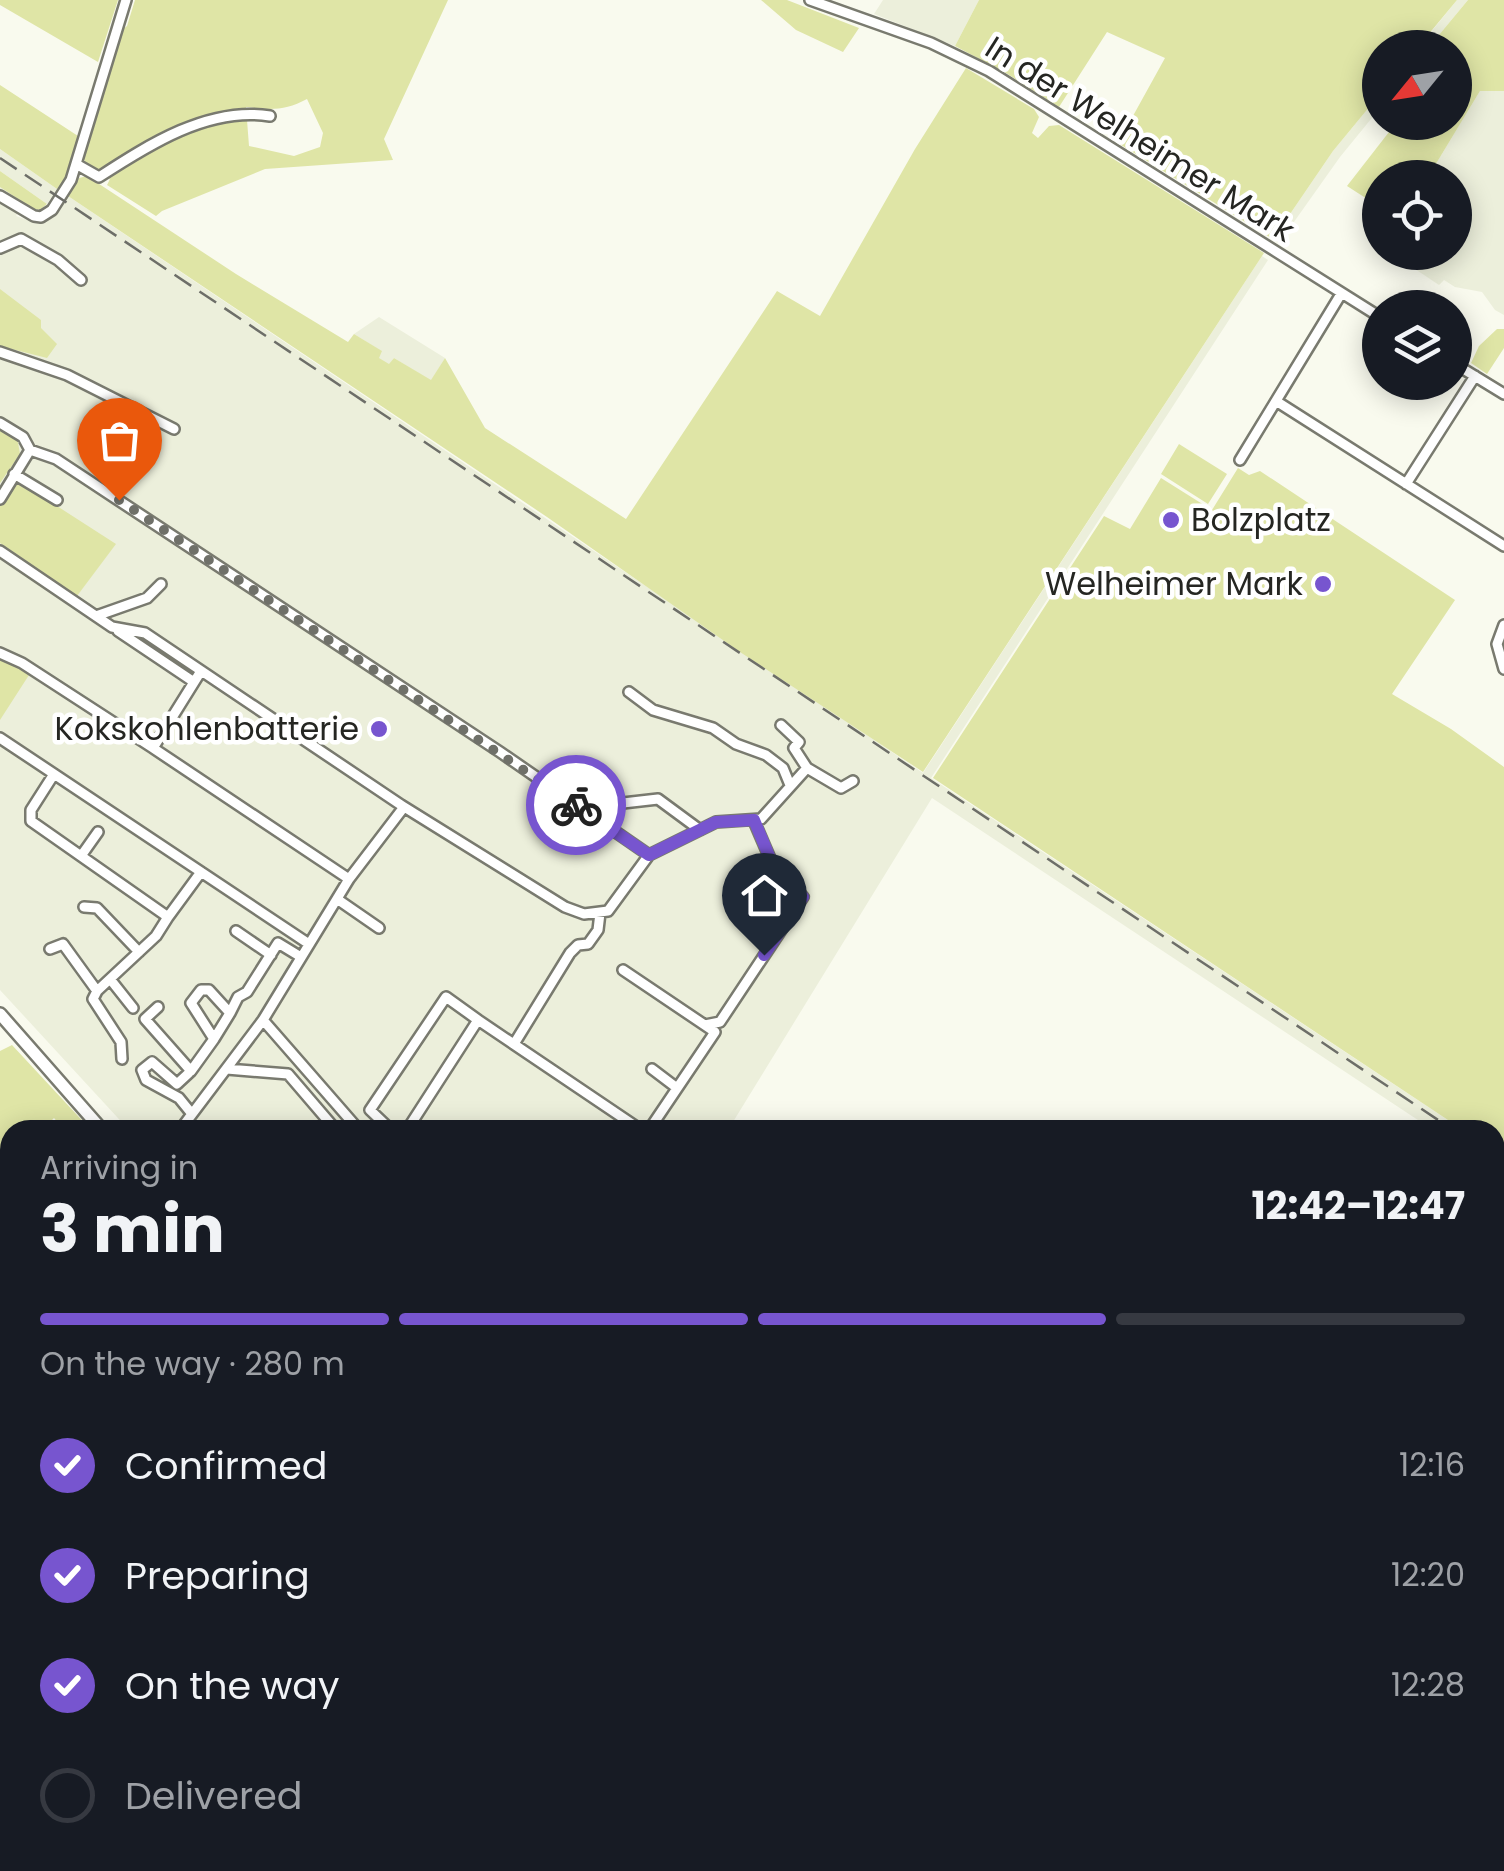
<!DOCTYPE html>
<meta charset="utf-8">
<style>
body{margin:0;font-family:Poppins,sans-serif;background:#242831;color:#f1f3f6;height:100vh;display:flex;flex-direction:column;font-size:38px;white-space:nowrap}
*{box-sizing:border-box;margin:0}
p{font-size:32px;color:#9ea1a6}
.icon{flex:none;width:55px;height:55px;fill:none;stroke:currentColor;stroke-width:2;stroke-linecap:round;stroke-linejoin:round}
.map{position:relative;flex:1;overflow:hidden}
.panel{position:absolute;left:0px;top:1120px;width:1505px;height:752px;display:flex;flex-direction:column;background:#171b24;border-radius:30px 30px 0 0;box-shadow:0 5px 25px #0003}
.panel>*{flex:none}
.needle{width:65px;rotate:240deg}
.fabs{position:absolute;left:1362px;top:30px;display:grid;gap:20px}
.fabs a{display:grid;place-items:center;width:110px;height:110px;border-radius:50%;background:#171b24;box-shadow:0 5px 25px #0003;font-size:50px}
.pin{position:absolute;display:grid;place-items:center;width:85px;height:85px;color:#fff;margin:-102px -42px;border-radius:50% 50% 50% 0;rotate:-45deg;box-shadow:0 0 10px #0007}
.pin .icon{rotate:45deg}
.courier{position:absolute;display:grid;place-items:center;width:100px;height:100px;margin:-50px;border:8px solid #7755cf;border-radius:50%;background:#fff;color:#222;box-shadow:0 2px 12px #0007}
.summary em{font-style:normal;font-weight:700}
.summary div{display:flex;flex-direction:column-reverse}
.summary{display:flex;align-items:center;justify-content:space-between;height:170px;padding:0 40px}
h1{font-size:65px;font-weight:700;line-height:75px}
.bar{display:grid;grid-template-columns:repeat(4,1fr);gap:15px 10px;align-content:center;height:120px;padding:0 40px}
.bar i{height:12px;border-radius:8px;background:#363941}
.bar .selected{background:#7755cf}
.bar p{grid-column:span 4}
ol{padding:0 40px;list-style:none}
li{display:flex;align-items:center;gap:30px;height:110px}
li p{margin-inline-start:auto}
li .icon{padding:10px;border-radius:50%;background:#7755cf;color:#fff;stroke-width:4}
li:last-child{color:#9ea1a6}
li i{width:55px;height:55px;border:5px solid #363941;border-radius:50%}
.map>svg:first-child{display:block}
.built{fill:#ecefdb}
.green{fill:#dfe5a6;fill-rule:evenodd}
.lines{fill:none;stroke-linecap:round;stroke-linejoin:round}
.minor-casing{stroke:#797a6f;stroke-width:14}
.major-casing{stroke:#797a6f;stroke-width:16}
.minor{stroke:#fff;stroke-width:9}
.major{stroke:#fff;stroke-width:11}
.rail{stroke:#6d6e68;stroke-width:2.5;stroke-dasharray:20 10;stroke-linecap:butt}
.done{stroke:#6f7069;stroke-width:10;stroke-dasharray:0 18}
.route{stroke:#7755cf;stroke-width:12}
.poi-dot{fill:#7755cf;stroke:#fff;stroke-width:4}
.labels{text-anchor:middle;stroke-width:9;stroke-linejoin:round;paint-order:stroke}
.street-label{font-size:32px;fill:#252622;stroke:#fff}
.poi-label{font-size:32px;fill:#252622;stroke:#fff;text-anchor:end}
</style>
<div class="map">
<svg width="1504" height="1871" viewBox="0 0 1504 1871">
<rect width="100%" height="100%" fill="#f9faee"/>
<!-- built -->
<path class="built" d="M883,0H979L955,46L874,14Z
M1457,0H1468L1429,47L1418,48Z
M1480,91H1504V315L1495,310L1482,292L1455,287L1444,280L1439,285L1391,253L1455,252V178L1428,177Z
M1380,94V108L1340,157L1279,243L1273,239L1333,151Z
M0,149L57,189L47,204L0,171Z
M0,187L24,203L16,216L36,223L52,217L68,196L923,773L1262,256L1268,260L931,778L1463,1130H1433L932,798L728,1130H129L0,990Z
M379,317L445,358L431,381L394,358L389,365L378,358L381,351L354,334Z
M1495,1457L1504,1465V1602L1495,1610Z"/>
<!-- green -->
<path class="green" d="M0,0H118L98,62L0,5Z
M135,0H448L384,139L393,160L265,169L162,211L156,216L107,185L110,179L85,162L83,157L123,29L127,26ZM307,99L323,133L320,147L294,156L249,146L246,107C270,110 285,111 307,99Z
M761,0H787L859,28L843,52L796,30Z
M979,0H1457L1418,47L1380,48V94L1333,151L1273,239L1118,143L1165,58L1107,32L1059,107L1006,73L955,46Z
M1468,0H1504V91H1480L1428,177L1380,178L1378,206L1347,186L1396,123L1455,122V48L1429,47Z
M966,68L1034,109L1039,117L1032,133L1038,138L1049,126L1059,125L1264,253L923,772L740,652L547,517L68,196L79,178L87,176L236,274L348,342L354,334L382,351L379,358L389,364L394,358L431,380L445,358L485,428L626,519L777,291L820,316L915,149Z
M0,85L78,136L66,177L57,189L0,149Z
M0,171L47,204L40,210L33,209L0,187Z
M0,289L41,320V328L57,344L47,358L0,346Z
M1497,329H1504V348L1487,374L1471,363L1479,346Z
M0,426L17,437L20,454L0,483Z
M1179,444L1227,474L1208,504L1161,474Z
M1238,468L1249,475L1260,471L1455,600L1392,694L1451,729L1504,767V1153L1495,1149V1130H1463L933,778L1104,516L1130,529L1161,478L1212,510Z
M15,479L116,544L77,596L0,543V503Z
M0,657L29,675L0,720Z
M12,1045L91,1130H64L54,1118L42,1130H10V1732L0,1727V1051Z
M0,1784L10,1789V1859L0,1855Z
M20,1863H418L400,1871H44Z
M681,1863L687,1871H446L430,1863Z"/>
<g class="lines">
<!-- minor casing -->
<g class="minor-casing">
<path id="minor" d="M810,0L931,43L989,71L1380,317
M76,164L99,177C148,145 209,106 270,116
M0,196L34,216L41,217L52,210L71,180L126,0
M0,248L21,239L58,260L81,280
M0,352L67,375L174,429
M1455,364L1504,394
M1276,401L1504,546
M0,423L23,437L30,450L0,499
M30,450L56,459L500,752L649,855L716,822L761,819L807,768L794,748L799,742L781,725
M1240,460L1341,294
M14,474L57,500
M1406,484L1475,376
M0,551L112,627L145,633L404,807L349,879L263,1020L180,1130
M96,616L147,598L161,584
M1504,625L1497,644L1504,669
M118,631L194,682
M0,653L22,663L153,748
M201,671L153,748L349,879
M629,692L653,710L713,728L736,744L766,755L783,768L790,785
M0,738L309,944
M807,768L841,788L853,781
M568,773L623,803L658,799L700,830
M54,774L31,810V821L168,917L201,872
M401,805L565,907L584,914L608,911L649,855
M81,856L98,832
M337,899L379,928
M84,907L97,908L139,952
M236,931L271,955
M50,949L63,944L97,991L156,936L168,917
M623,970L715,1032L649,1130
M110,979L133,1008
M97,991L93,999L121,1042L122,1059
M158,1007L145,1019L191,1071L177,1084L152,1062L142,1070L146,1080L179,1098L192,1114
M230,1013L238,997L247,992L278,943L301,957
M263,1020L359,1130
M478,1020L641,1130
M705,1025L720,1022L803,897L772,863L754,821
M514,1044L570,953L578,945L588,944L598,930L600,913
M227,1069L288,1074L336,1130
M652,1069L677,1088
M191,1071L214,1039L191,1003L201,990H209L230,1013L214,1039
M391,1130L370,1110L446,997L478,1020L407,1130
M1495,1357L1504,1347
M1495,1441L1504,1450
M1495,1716L1504,1724
M1495,1833L1504,1820
M1234,1862L1241,1871
M1457,1862L1465,1867L1472,1862
M1106,1871L1112,1862
M1334,1871L1339,1862"/>
</g>
<!-- major casing -->
<g class="major-casing">
<path id="major" d="M0,1014L102,1130
M698,1862L703,1871"/>
</g>
<!-- minor -->
<use href="#minor" class="minor"/>
<!-- major -->
<use href="#major" class="major"/>
<!-- rail -->
<path class="rail" d="M0,158L1453,1130
M1495,1164L1504,1170
M0,1863L28,1871"/>
</g>
<g class="lines">
<!-- done -->
<path class="done" d="M119,500L576,805"/>
<!-- route -->
<path class="route" d="M576,805L649,855L716,822L754,820L772,863L803,897L764,955"/>
</g>
<!-- markers -->
<g class="poi-dot">
<circle cx="1171" cy="520" r="10"/>
<circle cx="1323" cy="584" r="10"/>
<circle cx="379" cy="729" r="10"/>
</g>
<g class="labels">
<!-- street labels -->
<g class="street-label">
<text transform="translate(1140 139) rotate(32)" y="11">In der Welheimer Mark</text>
</g>
<!-- poi labels -->
<g class="poi-label">
<text x="1191" y="531" text-anchor="start">Bolzplatz</text>
<text x="1303" y="595">Welheimer Mark</text>
<text x="359" y="740">Kokskohlenbatterie</text>
</g>
</g>
</svg>
<div class="fabs">
<a><svg class="needle" viewBox="-14 -14 28 28"><path d="M0-13l5 13h-10z" fill="#e53935"/><path d="M0 13l5-13h-10z" fill="#9ea1a6"/></svg></a>
<a><svg class="icon" aria-label="locate" viewBox="0 0 24 24"><circle cx="12" cy="12" r="6"/><path d="M12 2v4M12 18v4M2 12h4M18 12h4"/></svg></a>
<a><svg class="icon" aria-label="layers" viewBox="0 0 24 24"><path d="M12 4l9 5-9 5-9-5zM3 14l9 5 9-5"/></svg></a>
</div>
<div class="pin" style="left:119px;top:500px;background:#ea580c"><svg class="icon" aria-label="bag" viewBox="0 0 24 24"><path d="M5 8h14l-1 12H6zM9 8a3 3 0 0 1 6 0"/></svg></div>
<div class="pin" style="left:764px;top:955px;background:#1f2937"><svg class="icon" aria-label="home" viewBox="0 0 24 24"><path d="M3 11l9-7 9 7M6 9v11h12V9"/></svg></div>
<div class="courier" style="left:576px;top:805px"><svg class="icon" aria-label="bike" viewBox="0 0 24 24"><circle cx="6" cy="16" r="4"/><circle cx="18" cy="16" r="4"/><path d="M6 16l4-8h5l3 8M10 8l3 8H6M13 5h3"/></svg></div>
<section class="panel">
<div class="summary"><div><h1>3 min</h1><p>Arriving in</p></div><em>12:42–12:47</em></div>
<div class="bar"><i class="selected"></i><i class="selected"></i><i class="selected"></i><i></i><p>On the way · 280 m</p></div>
<ol>
<li><svg class="icon" aria-label="check" viewBox="0 0 24 24"><path d="M5 12l5 5 9-10"/></svg>Confirmed<p>12:16</p></li>
<li><svg class="icon" aria-label="check" viewBox="0 0 24 24"><path d="M5 12l5 5 9-10"/></svg>Preparing<p>12:20</p></li>
<li><svg class="icon" aria-label="check" viewBox="0 0 24 24"><path d="M5 12l5 5 9-10"/></svg>On the way<p>12:28</p></li>
<li><i></i>Delivered</li>
</ol>
</section>
</div>
